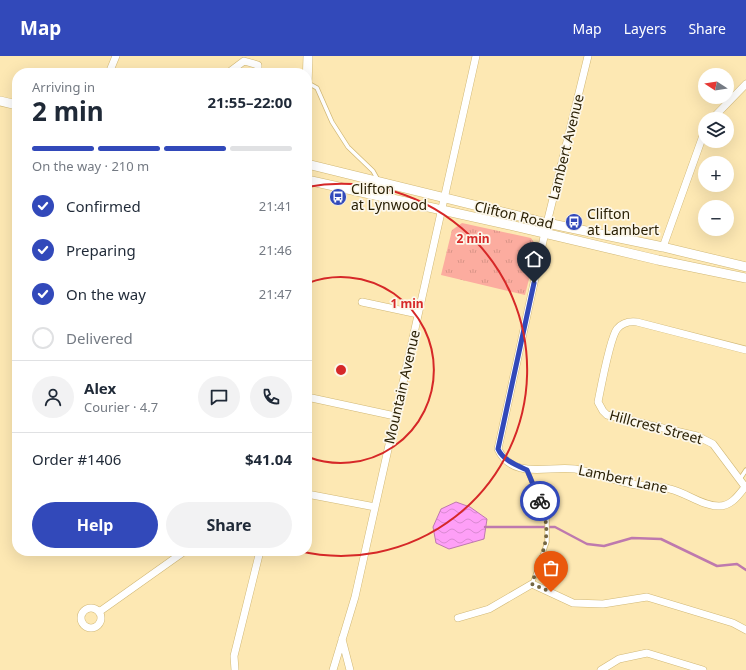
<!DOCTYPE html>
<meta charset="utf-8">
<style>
body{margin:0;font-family:"Noto Sans",sans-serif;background:#f2f2f3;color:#1f2937;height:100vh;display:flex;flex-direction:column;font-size:15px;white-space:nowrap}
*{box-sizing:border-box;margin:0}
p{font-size:13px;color:#747a83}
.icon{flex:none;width:22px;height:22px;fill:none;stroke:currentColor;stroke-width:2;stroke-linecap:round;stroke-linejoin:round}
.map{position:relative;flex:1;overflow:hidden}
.sheet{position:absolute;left:12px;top:12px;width:300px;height:488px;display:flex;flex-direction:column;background:#fff;border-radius:16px;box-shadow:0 4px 16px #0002}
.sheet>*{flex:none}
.needle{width:26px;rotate:282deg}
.buttons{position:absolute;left:698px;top:12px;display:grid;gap:8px}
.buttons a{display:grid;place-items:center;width:36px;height:36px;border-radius:50%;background:#fff;box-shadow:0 4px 16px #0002;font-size:20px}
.pin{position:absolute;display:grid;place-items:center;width:34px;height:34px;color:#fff;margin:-41px -17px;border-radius:50% 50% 50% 0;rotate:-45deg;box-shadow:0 0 4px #0007}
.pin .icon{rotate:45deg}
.courier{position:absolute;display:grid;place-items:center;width:40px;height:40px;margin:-20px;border:3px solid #3249ba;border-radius:50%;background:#fff;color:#222;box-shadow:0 1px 5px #0007}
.summary em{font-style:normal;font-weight:700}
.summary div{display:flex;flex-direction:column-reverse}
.summary{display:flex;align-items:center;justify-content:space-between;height:68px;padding:0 20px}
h1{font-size:26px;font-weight:700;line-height:30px}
.bar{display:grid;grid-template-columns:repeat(4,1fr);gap:6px 4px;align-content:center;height:48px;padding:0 20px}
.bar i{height:5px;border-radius:3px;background:#e0e1e3}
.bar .on{background:#3249ba}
.bar p{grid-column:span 4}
.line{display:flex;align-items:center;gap:10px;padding:0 20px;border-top:1px solid #e0e1e3}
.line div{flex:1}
.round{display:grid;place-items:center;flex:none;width:42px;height:42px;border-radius:21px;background:#f2f2f3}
ol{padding:0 20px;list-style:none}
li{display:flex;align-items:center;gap:12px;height:44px}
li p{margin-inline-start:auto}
li .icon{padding:4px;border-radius:50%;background:#3249ba;color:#fff;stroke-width:4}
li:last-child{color:#747a83}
li i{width:22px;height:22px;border:2px solid #e0e1e3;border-radius:50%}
.primary-button{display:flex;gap:8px;margin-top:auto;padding:8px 20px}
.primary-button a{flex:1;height:46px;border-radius:24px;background:#3249ba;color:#fff;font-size:16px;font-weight:700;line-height:46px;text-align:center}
.primary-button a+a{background:#f2f2f3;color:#1f2937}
header{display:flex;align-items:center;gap:24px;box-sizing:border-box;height:56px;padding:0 20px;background:#3249ba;color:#fff}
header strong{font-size:19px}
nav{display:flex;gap:22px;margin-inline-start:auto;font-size:14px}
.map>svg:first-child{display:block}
.park{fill:url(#park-tufts)}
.water{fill:url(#water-waves);stroke:#be79ae}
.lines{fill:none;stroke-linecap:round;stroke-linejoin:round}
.stream{stroke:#be79ae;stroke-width:2.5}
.lane-casing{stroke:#d1b876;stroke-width:5}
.street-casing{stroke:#d1b876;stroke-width:8}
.secondary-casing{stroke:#d1b876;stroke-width:10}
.lane{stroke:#fff;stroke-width:3.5}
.street{stroke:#fff;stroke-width:7}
.secondary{stroke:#fff;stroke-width:9}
.done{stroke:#746642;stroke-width:4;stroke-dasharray:0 7.2}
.route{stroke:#3249ba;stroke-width:5}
.ring{fill:none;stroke:#d62828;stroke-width:2}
.labels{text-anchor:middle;stroke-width:3.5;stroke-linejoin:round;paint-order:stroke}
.street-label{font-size:14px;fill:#2a2005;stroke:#fcf7ea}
.poi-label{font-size:14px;fill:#2a2005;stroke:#fcf7ea;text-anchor:start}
.centre{fill:#d62828;stroke:#fcf7ea;stroke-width:2}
.ring-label{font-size:12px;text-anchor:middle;font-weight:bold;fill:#d62828;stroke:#fcf7ea;stroke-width:3.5;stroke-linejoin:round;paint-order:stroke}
</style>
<header>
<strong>Map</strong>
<nav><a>Map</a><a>Layers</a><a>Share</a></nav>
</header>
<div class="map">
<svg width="746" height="614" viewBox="0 0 746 614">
<defs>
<pattern id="park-tufts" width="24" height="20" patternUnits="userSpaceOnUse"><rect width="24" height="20" fill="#fcac9f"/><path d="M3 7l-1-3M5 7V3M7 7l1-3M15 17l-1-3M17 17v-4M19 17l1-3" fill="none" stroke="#d89487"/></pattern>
<pattern id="water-waves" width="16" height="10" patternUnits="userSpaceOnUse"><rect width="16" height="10" fill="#fe9ff7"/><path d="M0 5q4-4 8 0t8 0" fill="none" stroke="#da89d2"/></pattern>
</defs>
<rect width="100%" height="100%" fill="#fde8b3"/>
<!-- park -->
<path class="park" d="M462,167L531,182L537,191L525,239L441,219L452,174Z"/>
<!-- water -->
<path class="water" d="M456,446L470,451L487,463L484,483L449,493L436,487L433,471L441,453Z"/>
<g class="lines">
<!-- stream -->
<path class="stream" d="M485,471H555L587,488L604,490L632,482L661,483L717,510L737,508L746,514"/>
<!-- lane casing -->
<g class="lane-casing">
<path id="lane" d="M308,27L317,32L332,66L348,91L373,115L378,124
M527,414L547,462V486L532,528
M740,423L746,414"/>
</g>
<!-- street casing -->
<g class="street-casing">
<path id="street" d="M588,0L547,167L498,393C513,425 549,409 575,413C594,416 612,424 631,428C644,431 658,429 670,433C687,437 702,450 719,450C731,450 738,440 745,431
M109,17L116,0
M228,17L244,5L258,9V17
M712,63L746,28
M663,191L705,74
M362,246L418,258
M746,294L637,266C629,265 622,267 617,273C610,282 601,331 598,346L603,355L607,359L697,380L713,388L746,432
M307,341L395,360
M307,438L375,451
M81 562a10 10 0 1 1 20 0a10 10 0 1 1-20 0Z
M99,556L185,495
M458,562L489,553L532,528L573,547L603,548L647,541L733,567L746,574
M342,583L350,614
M235,614L234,600L260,495
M333,614L355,541L476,0
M601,614L619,603L647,597L703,614"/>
</g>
<!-- secondary casing -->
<g class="secondary-casing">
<path id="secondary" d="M307,30L308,0
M0,45L17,49
M307,108L547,167L663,191L746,211
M307,124L523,172L658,204L746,222"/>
</g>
<!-- lane -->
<use href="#lane" class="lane"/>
<!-- street -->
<use href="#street" class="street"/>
<!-- secondary -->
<use href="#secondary" class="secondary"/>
</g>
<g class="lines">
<!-- done -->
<path class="done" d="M540,445C554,482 542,494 532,528L551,536"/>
<!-- route -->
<path class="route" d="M534,227L498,393C503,404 516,409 527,414L540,445"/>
</g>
<!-- distance rings -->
<g class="ring">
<path d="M308 227A93 93 0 1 1 308 401"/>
<path d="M307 131A186 186 0 1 1 299 495"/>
</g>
<!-- icons -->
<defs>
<g id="bus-disc" transform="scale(0.9)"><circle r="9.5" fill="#3249ba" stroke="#fcf7ea"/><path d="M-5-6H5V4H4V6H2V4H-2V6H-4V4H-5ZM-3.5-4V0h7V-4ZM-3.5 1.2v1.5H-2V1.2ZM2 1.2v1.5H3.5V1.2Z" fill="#fff"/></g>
</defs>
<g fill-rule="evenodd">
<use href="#bus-disc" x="338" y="141"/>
<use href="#bus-disc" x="574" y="166"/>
</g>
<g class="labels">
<!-- street labels -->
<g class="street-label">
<text transform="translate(566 91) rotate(-76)" y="5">Lambert Avenue</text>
<text transform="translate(514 159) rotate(13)" y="5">Clifton Road</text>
<text transform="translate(402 331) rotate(-77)" y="5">Mountain Avenue</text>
<text transform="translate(656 371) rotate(15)" y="5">Hillcrest Street</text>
<text transform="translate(623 423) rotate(12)" y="5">Lambert Lane</text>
</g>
<!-- poi labels -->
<g class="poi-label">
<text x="351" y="138">Clifton<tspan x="351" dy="16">at Lynwood</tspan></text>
<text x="587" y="163">Clifton<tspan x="587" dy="16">at Lambert</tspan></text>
</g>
</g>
<circle cx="341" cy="314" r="6" class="centre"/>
<g class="ring-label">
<text x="473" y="187">2 min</text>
<text x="407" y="252">1 min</text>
</g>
</svg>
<div class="buttons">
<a><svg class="needle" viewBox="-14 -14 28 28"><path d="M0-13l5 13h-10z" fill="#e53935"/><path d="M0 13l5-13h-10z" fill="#747a83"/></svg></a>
<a><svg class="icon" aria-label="layers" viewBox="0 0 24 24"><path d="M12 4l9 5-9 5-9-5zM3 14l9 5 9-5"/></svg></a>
<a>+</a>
<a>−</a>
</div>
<div class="pin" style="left:551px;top:536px;background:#ea580c"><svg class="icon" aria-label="bag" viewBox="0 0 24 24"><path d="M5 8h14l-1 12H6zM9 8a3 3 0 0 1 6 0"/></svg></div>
<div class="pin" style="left:534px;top:227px;background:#1f2937"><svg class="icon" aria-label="home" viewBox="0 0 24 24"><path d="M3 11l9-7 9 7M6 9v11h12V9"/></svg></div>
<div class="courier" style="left:540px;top:445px"><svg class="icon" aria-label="bike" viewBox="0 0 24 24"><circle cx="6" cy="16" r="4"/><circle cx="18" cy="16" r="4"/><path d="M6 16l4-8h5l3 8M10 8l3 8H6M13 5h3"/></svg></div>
<section class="sheet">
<div class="summary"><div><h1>2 min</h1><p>Arriving in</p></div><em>21:55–22:00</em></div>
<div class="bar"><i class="on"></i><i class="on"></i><i class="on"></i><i></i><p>On the way · 210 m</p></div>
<ol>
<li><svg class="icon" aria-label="check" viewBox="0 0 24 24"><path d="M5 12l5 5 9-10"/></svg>Confirmed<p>21:41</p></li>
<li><svg class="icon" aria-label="check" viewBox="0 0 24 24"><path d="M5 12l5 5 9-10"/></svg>Preparing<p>21:46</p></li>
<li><svg class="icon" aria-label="check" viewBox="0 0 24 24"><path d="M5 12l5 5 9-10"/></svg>On the way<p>21:47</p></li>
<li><i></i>Delivered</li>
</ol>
<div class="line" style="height:72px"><a class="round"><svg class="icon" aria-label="person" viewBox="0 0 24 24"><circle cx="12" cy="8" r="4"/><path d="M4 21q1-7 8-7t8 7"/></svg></a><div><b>Alex</b><p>Courier · 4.7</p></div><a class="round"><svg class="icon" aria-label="chat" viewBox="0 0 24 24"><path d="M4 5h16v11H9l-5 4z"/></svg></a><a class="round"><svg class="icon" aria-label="phone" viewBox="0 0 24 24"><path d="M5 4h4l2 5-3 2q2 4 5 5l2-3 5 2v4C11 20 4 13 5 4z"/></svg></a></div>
<div class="line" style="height:52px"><div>Order #1406</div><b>$41.04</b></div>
<div class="primary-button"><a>Help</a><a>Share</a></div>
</section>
</div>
